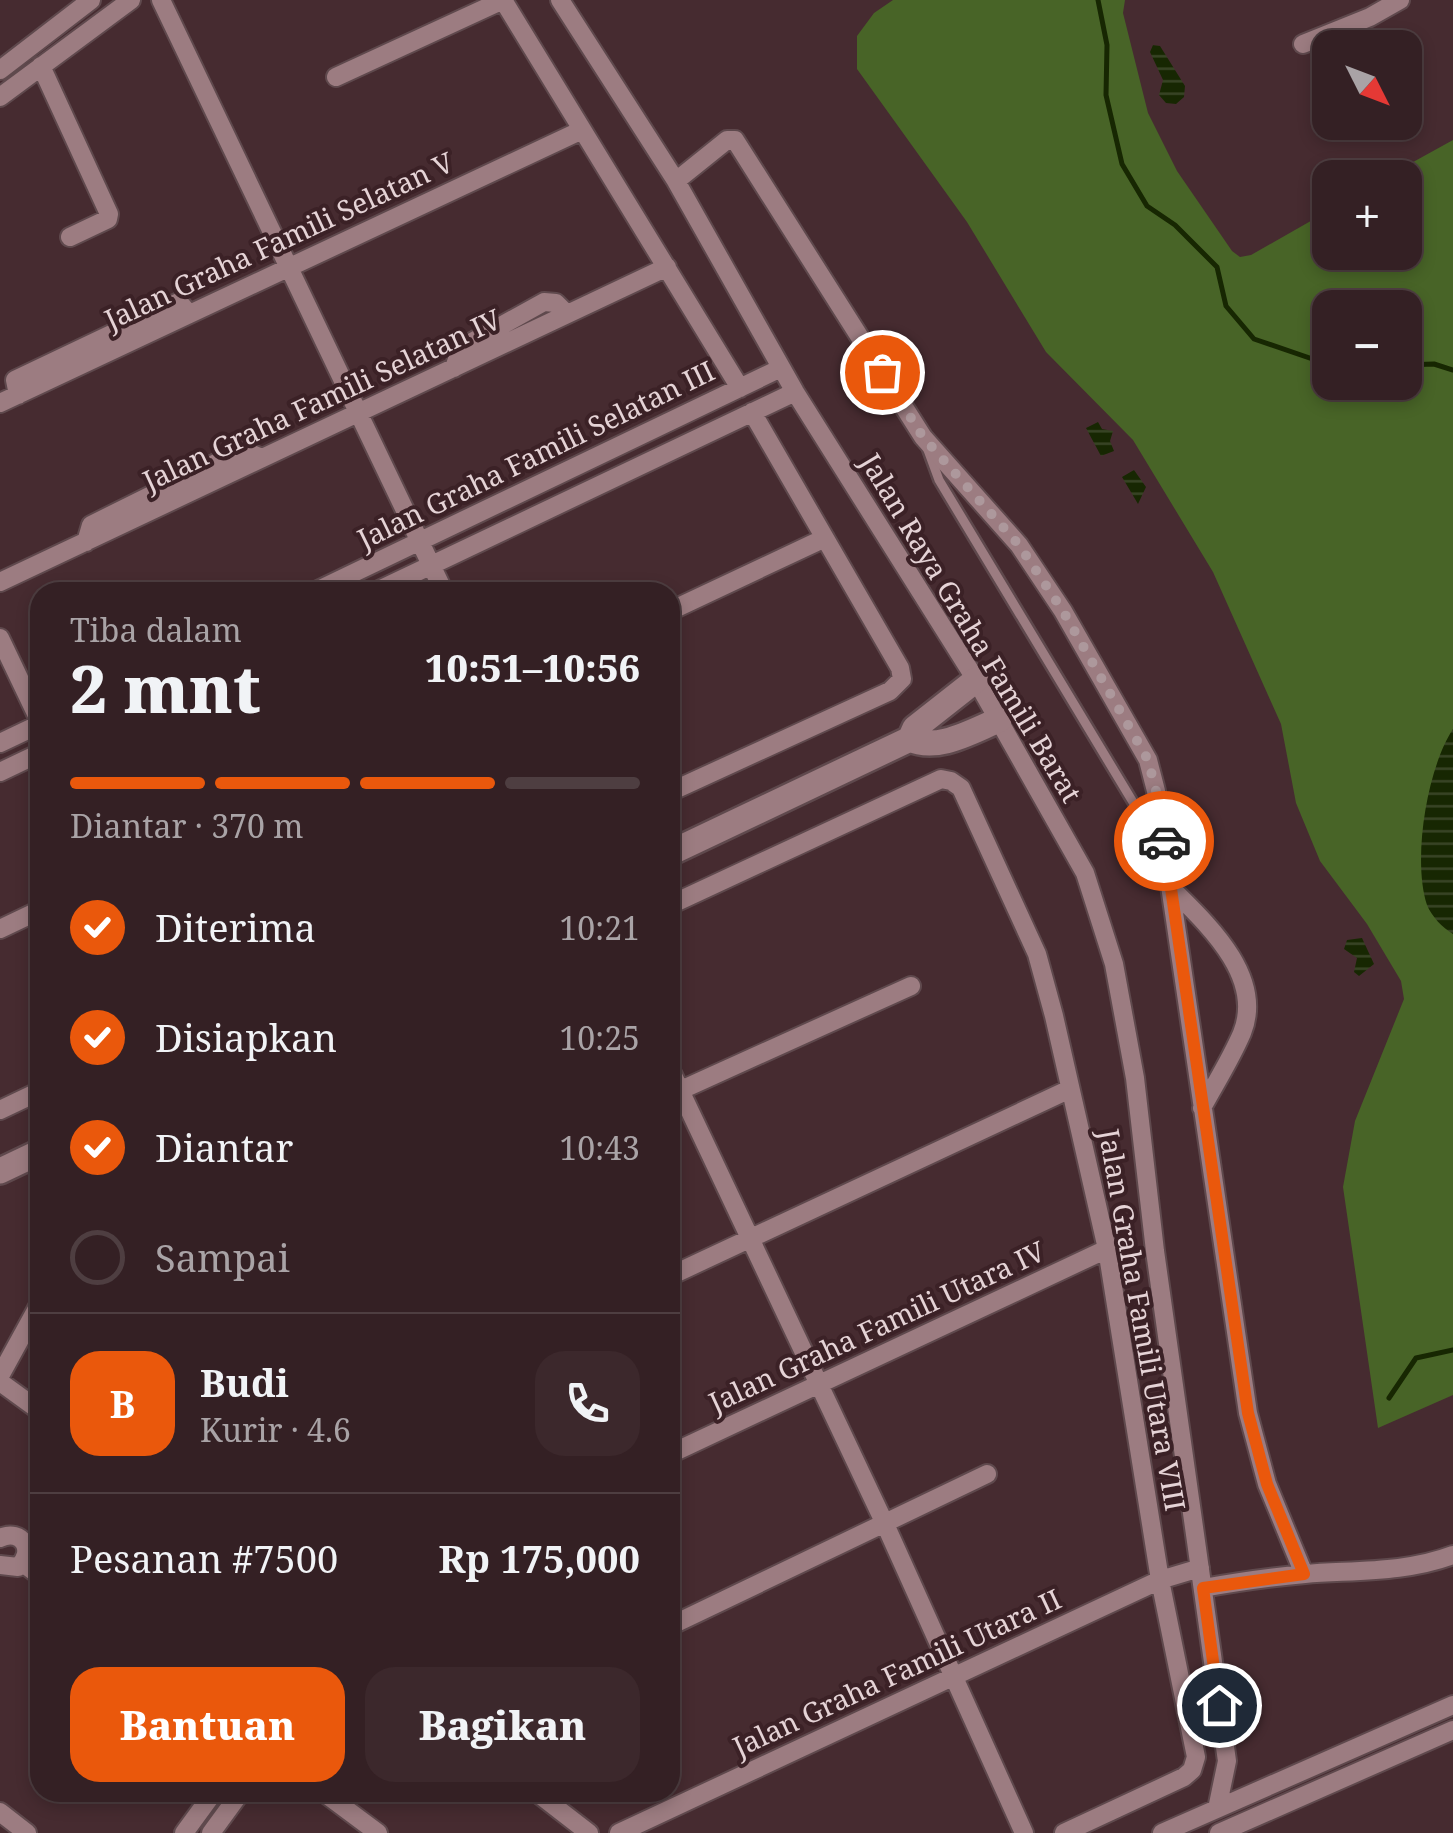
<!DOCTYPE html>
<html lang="id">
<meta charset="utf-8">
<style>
body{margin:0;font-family:"Noto Serif",serif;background:#3c282c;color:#f1f3f6;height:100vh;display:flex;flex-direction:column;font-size:38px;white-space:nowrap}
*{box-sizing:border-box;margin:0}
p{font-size:32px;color:#a9a3a6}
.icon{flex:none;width:55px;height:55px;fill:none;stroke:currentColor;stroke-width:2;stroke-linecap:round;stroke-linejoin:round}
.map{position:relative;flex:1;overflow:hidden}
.drawer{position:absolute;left:30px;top:582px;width:650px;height:1220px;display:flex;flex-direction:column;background:#342024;border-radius:30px;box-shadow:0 5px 15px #0003,0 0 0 2px #4e3e41}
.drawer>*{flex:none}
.needle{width:65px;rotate:132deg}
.fabs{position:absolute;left:1312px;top:30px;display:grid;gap:20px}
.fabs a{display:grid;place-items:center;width:110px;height:110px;border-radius:20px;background:#342024;box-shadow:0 5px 15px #0003,0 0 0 2px #4e3e41;font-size:50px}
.pin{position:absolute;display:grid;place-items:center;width:85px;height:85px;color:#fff;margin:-42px;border:5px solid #fff;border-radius:50%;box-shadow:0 2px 10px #0007}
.courier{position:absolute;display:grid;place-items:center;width:100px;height:100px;margin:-50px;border:8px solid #ea580c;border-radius:50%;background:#fff;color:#222;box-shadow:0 2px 12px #0007}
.headline em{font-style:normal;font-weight:800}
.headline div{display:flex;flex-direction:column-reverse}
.headline{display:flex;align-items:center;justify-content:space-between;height:170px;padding:0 40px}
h1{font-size:65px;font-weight:800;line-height:75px}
.bar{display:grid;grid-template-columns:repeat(4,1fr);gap:15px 10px;align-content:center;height:120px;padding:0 40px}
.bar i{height:12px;border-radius:8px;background:#4e3e41}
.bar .selected{background:#ea580c}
.bar p{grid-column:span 4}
.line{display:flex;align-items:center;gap:25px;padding:0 40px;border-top:2px solid #4e3e41}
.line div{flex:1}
.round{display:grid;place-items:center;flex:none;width:105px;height:105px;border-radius:30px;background:#3c282c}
ol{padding:0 40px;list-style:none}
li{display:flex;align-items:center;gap:30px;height:110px}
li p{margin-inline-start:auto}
li .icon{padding:10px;border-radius:50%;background:#ea580c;color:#fff;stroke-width:4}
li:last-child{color:#a9a3a6}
li i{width:55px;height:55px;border:5px solid #4e3e41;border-radius:50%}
.button{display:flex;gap:20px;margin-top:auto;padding:20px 40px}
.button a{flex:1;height:115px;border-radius:30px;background:#ea580c;color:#fff;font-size:40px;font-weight:800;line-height:115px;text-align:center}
.button a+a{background:#3c282c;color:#f1f3f6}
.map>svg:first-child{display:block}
.green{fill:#486427;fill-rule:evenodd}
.water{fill:url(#water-rules)}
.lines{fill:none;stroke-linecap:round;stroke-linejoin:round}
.stream{stroke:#172702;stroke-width:5}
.lane-casing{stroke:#5f494d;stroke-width:14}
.street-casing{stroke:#5f494d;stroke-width:22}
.secondary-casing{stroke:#5f494d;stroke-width:30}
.lane{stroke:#9c7c81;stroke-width:9}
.street{stroke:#9c7c81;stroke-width:18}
.secondary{stroke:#9c7c81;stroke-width:25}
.done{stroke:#ad989c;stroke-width:10;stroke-dasharray:0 18}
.route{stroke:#ea580c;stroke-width:12}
.labels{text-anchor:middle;stroke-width:8;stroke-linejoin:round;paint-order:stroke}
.street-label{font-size:28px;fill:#e5d3d6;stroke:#3b2126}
</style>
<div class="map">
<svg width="1453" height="1833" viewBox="0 0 1453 1833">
<defs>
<pattern id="water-rules" width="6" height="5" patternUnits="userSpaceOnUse" patternTransform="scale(2.5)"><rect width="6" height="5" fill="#172702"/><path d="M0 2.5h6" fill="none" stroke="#394526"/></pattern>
</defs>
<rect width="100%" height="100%" fill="#462b30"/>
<!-- green -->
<path class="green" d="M893,0H1125L1123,13L1148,113L1177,171L1232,251L1240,257L1251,255L1330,210V252H1405V178L1386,177L1453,140V1395L1378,1428L1343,1187L1355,1121L1404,999L1401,981L1367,924L1320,861L1296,803L1281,724L1213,572L1133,440L1046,352L967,222L857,69V36L874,13ZM1330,308H1405V382H1330Z"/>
<!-- water -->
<path class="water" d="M1153,45L1160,46L1185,86L1184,97L1176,104L1166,103L1159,95L1163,80L1150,52Z
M1098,422L1102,429L1113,431L1110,441L1114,451L1101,456L1086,428Z
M1134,470L1146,487L1138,504L1122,477Z
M1453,729V934C1442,927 1432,917 1427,905C1412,860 1427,768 1453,729Z
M1362,938L1374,964L1359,976L1354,972L1357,958L1344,949L1347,940Z"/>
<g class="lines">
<!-- stream -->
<path class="stream" d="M1098,0L1107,45L1106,95L1122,164L1147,206L1175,225L1217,267L1226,306L1254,339L1330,365
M1405,365L1434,364L1453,370
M1389,1398L1416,1358L1453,1350"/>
<!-- lane casing -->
<g class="lane-casing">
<path id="lane" d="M928,450L939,480L1160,847"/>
</g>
<!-- street casing -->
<g class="street-casing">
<path id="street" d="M161,0L444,592
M560,0L676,181L795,392L976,680L1085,873L1114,964L1135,1078L1155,1251L1227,1761L1217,1809
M1303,44L1370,17L1400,0
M41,66L109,214L108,219L70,237
M0,70L91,0
M336,77L503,0L740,388
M0,97L131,0
M676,181L727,140H735L923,437L1019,545L1063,611L1148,760L1156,791L1248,1413L1267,1484L1304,1574
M454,368L461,348L544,302L556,303L567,314
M18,395L15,380L179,302L189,314
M0,403L582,130
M86,542L91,525L242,450L262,458
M0,582L667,267
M314,592L781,368
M375,592L795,392
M670,611L825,538
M0,638L40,722
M0,743L40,724
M0,772L40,753
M670,792L890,691L902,679L900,668L752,412
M1171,888C1206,923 1265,976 1242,1033C1231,1059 1215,1084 1202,1108
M670,905L941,779L951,781L961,788L1037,954L1054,1016L1107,1249L1160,1580L1196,1757L1192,1770L1184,1777L1064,1833
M0,929L40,910
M670,1069L885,1524L1024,1833
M670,1095L911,986
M0,1110L40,1091
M670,1276L1070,1089
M0,1376L40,1303
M0,1382L40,1411
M670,1454L1107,1249
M0,1538C22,1528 36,1551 18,1567L0,1565
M23,1563L40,1576
M1203,1588C1237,1582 1271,1577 1305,1574C1354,1570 1406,1573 1453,1555
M670,1626L987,1474
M323,1792L378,1833
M536,1792L589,1833
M0,1812L27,1833
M184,1833L214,1792
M211,1833L241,1792
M619,1833L1160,1580L1200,1568
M1162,1833L1453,1705
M1219,1833L1453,1730"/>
</g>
<!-- secondary casing -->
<g class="secondary-casing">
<path id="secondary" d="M910,739C938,752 972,731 999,720
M670,853L910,739L915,728L976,680
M0,1171L40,1152"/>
</g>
<!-- lane -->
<use href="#lane" class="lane"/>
<!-- street -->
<use href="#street" class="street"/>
<!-- secondary -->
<use href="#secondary" class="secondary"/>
</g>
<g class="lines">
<!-- done -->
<path class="done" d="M882,372L923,437L1019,545L1063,611L1148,760L1156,791L1164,841"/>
<!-- route -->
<path class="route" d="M1164,841L1248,1413L1267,1484L1304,1574L1203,1588L1219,1705"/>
</g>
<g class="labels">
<!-- street labels -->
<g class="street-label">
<text transform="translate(279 241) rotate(-25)" y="10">Jalan Graha Famili Selatan V</text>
<text transform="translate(322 400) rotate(-25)" y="10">Jalan Graha Famili Selatan IV</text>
<text transform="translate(536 455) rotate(-26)" y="10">Jalan Graha Famili Selatan III</text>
<text transform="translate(971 628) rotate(59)" y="10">Jalan Raya Graha Famili Barat</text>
<text transform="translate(1142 1320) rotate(80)" y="10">Jalan Graha Famili Utara VIII</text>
<text transform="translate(877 1327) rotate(-25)" y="10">Jalan Graha Famili Utara IV</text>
<text transform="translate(897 1673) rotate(-25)" y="10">Jalan Graha Famili Utara II</text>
</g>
</g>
</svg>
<div class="fabs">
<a><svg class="needle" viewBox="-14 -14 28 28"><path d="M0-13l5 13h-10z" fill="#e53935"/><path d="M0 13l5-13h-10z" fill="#a9a3a6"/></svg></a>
<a>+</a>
<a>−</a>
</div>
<div class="pin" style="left:882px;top:372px;background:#ea580c"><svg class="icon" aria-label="bag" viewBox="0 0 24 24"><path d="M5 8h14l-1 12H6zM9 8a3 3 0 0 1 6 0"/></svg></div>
<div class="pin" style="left:1219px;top:1705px;background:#1f2937"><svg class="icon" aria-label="home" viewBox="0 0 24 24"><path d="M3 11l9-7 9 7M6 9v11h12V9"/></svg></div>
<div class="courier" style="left:1164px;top:841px"><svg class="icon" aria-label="car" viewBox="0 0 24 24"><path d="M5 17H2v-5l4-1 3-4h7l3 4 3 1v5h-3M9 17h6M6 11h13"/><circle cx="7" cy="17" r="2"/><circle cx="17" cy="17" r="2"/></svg></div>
<section class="drawer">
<div class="headline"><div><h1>2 mnt</h1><p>Tiba dalam</p></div><em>10:51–10:56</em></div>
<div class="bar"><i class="selected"></i><i class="selected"></i><i class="selected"></i><i></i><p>Diantar · 370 m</p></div>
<ol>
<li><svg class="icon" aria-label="check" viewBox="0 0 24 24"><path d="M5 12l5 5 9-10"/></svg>Diterima<p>10:21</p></li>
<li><svg class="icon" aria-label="check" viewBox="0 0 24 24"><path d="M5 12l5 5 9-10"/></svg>Disiapkan<p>10:25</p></li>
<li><svg class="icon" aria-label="check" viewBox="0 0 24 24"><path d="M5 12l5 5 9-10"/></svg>Diantar<p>10:43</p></li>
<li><i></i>Sampai</li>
</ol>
<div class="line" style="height:180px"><b class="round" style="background:#ea580c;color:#fff">B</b><div><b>Budi</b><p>Kurir · 4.6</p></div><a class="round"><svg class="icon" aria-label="phone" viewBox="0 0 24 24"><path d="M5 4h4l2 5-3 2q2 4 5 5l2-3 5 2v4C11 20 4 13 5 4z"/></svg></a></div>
<div class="line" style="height:130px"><div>Pesanan #7500</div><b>Rp 175,000</b></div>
<div class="button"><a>Bantuan</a><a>Bagikan</a></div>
</section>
</div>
